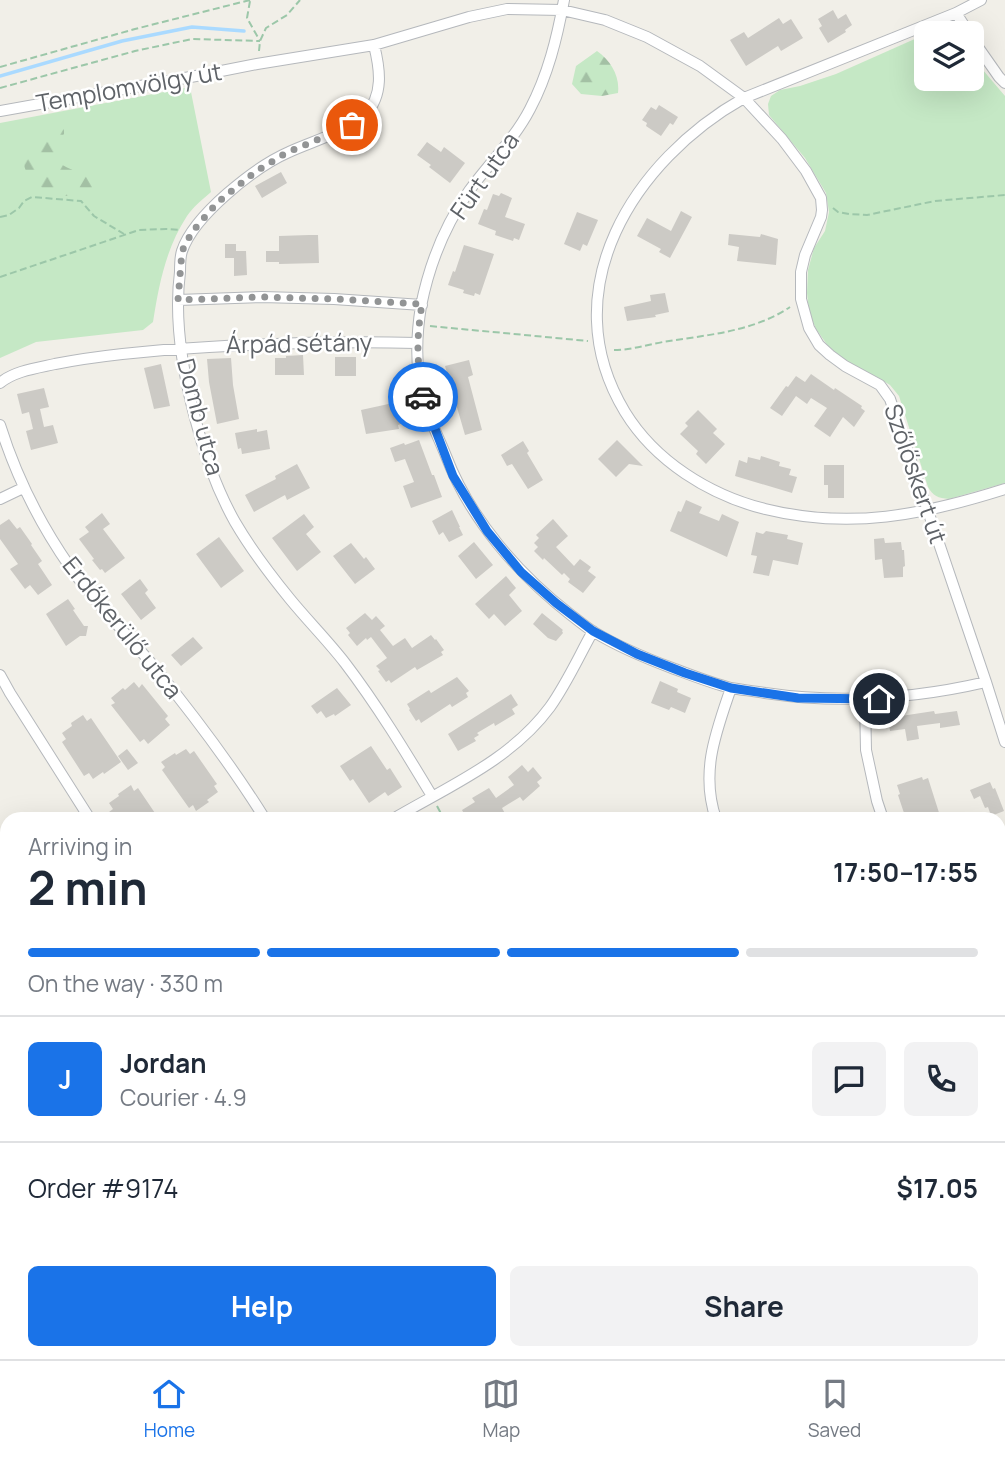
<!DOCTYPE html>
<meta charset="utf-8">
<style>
body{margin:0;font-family:Manrope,sans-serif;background:#f2f2f3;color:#1f2937;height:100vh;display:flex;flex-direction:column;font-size:26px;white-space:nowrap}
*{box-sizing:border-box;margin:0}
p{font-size:23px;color:#747a83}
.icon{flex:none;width:38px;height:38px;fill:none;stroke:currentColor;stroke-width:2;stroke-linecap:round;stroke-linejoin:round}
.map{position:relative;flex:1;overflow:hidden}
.drawer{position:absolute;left:0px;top:812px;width:1006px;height:548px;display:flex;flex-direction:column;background:#fff;border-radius:21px 21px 0 0;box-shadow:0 7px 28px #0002}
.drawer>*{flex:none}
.controls{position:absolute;left:914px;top:21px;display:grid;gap:14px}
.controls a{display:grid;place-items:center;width:70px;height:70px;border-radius:10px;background:#fff;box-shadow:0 7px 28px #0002;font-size:35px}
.pin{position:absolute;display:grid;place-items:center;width:60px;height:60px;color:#fff;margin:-30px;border:4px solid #fff;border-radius:50%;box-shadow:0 2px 7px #0007}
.courier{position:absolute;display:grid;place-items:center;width:70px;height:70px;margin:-35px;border:5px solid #1a73e8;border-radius:50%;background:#fff;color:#222;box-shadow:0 2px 9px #0007}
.head em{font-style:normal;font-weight:700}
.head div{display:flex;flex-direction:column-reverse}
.head{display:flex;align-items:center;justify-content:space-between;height:119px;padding:0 28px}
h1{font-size:46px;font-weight:700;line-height:52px}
.bar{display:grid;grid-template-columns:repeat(4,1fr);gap:10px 7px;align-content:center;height:84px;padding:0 28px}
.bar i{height:9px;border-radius:5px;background:#e0e1e3}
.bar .current{background:#1a73e8}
.bar p{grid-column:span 4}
.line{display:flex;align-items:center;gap:18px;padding:0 28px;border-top:2px solid #e0e1e3}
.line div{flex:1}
.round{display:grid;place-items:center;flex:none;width:74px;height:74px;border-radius:10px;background:#f2f2f3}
.button{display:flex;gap:14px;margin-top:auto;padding:14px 28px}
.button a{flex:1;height:80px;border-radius:10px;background:#1a73e8;color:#fff;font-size:28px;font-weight:700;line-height:80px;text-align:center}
.button a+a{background:#f2f2f3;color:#1f2937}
.menu{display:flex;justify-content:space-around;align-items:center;height:98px;border-top:2px solid #e0e1e3;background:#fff;font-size:19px;color:#747a83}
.menu a{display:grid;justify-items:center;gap:4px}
.menu .current{color:#1a73e8}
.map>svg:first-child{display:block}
.green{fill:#c5e8c5}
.forest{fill:url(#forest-firs)}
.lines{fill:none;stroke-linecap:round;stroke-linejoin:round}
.stream{stroke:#aadaff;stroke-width:3.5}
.building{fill:#cccac5}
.street-casing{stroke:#b5b8bc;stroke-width:12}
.path{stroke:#9cc7a9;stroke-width:2;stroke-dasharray:7 3.5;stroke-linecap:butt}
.street{stroke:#fff;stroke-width:10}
.done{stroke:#929495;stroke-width:7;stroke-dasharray:0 12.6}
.route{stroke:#1a73e8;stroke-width:9}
.labels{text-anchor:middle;stroke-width:5;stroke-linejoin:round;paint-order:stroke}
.street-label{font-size:24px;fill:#5f6368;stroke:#fff}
</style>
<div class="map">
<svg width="1005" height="1359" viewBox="0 0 1005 1359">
<defs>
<pattern id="forest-firs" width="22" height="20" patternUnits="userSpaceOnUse" patternTransform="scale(1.75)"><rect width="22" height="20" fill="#c5e8c5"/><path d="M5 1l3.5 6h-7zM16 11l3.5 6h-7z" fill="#a3c0a4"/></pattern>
</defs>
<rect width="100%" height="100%" fill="#f1efe8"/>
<!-- green -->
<path class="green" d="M926,34V79H971V56L1005,96V483L949,499C938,498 933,496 928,487L899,396L890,385L875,376L848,363L828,346L816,329L809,312L807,293L808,270L814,248L825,231L829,212L826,193L805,158L769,115L768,104L771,96L780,90L800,86L836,74Z
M190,87L211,192C203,199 193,207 187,216C166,248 159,284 153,322L143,330L36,342L0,358V123Z"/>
<!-- forest -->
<path class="forest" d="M597,51C611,61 620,76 618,93L602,96L581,94L572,84L576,66Z
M56,124L60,125L64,130V134L55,145L58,162C70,171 82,172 96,178V189C93,190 90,193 86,194C66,202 27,188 24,164C24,157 25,149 30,143C36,135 48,129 56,124Z"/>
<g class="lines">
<!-- stream -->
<path class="stream" d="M0,76L122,41L192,27L244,31"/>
</g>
<!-- building -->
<path class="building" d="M833,10L838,19L846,14L852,25L845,30L846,32L828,43L819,28L822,26L818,19Z
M779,18L783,24L791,19L803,38L781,51L778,46L746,66L730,40L744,32L748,38Z
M659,105L678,117L673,125L670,123L661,136L646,126L647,123L642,120L651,107L656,110Z
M427,142L441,152L444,147L465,163L450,183L429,167L431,165L417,155Z
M281,172L287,183L262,198L255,186Z
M501,193L512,198L505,217L525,224L519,240L514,238L513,241L495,235L496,231L478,224L484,209L487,210L493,194L499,196Z
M681,211L692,217L670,258L659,252L661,249L637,236L647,218L671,231Z
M577,212L598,220L587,246L583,244L580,251L564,244Z
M729,234L760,237L761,234L778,239L776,265L737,261L739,247L728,245Z
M309,235H318L319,263L279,264V262H266V251H279V236Z
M225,244H236V251H246L247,275L234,276V258H225Z
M464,245L494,254L480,295L475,293L474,296L463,293L464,290L448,285L453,271L455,272Z
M665,293L669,312L655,315L656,317L627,321L624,307L651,301L650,295Z
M303,355L304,375H275V358H286V356Z
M335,357H356V376H335Z
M231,358L233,385L239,419L217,424L209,382L207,359Z
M469,360L473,375L468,377L482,430L465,435L445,366Z
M161,364L170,406L154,409L144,368Z
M811,374L834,390L835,388L862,406L861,408L865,411L854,427L843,417L830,437L814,426L827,408L811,398L807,404L796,396L782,416L770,408L786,386L788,387L796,376L805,382Z
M44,388L49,407L40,409L44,427L53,425L58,443L31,450L26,431L33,429L29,412L22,414L17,394Z
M393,403V406H403L406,422L398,425L399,429L366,434L361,410Z
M698,410L717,429L713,433L725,444L706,464L696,454L698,451L680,434L688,426L685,423Z
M257,429V432L267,430L270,449L242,454L241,448L238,449L235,433Z
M419,440L432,475H434L442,497L411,508L403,486L414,482L405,459L395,462L390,448L404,443L405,445Z
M617,440L643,466L629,464L616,477L598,459Z
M523,441L529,451L527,453L543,480L528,489L512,464L507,466L501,455Z
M761,456L780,462L779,466L791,469L789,475L797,477L792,493L735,476L739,460L747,463L748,457L760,460Z
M297,464L310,488L287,500L285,495L254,512L245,495L276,479L275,476Z
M824,465H844V498H828V485H824Z
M686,500L702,507L699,513L719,521L722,514L739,522L727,557L670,531L678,511L681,512Z
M452,510L460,527H459L463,535L449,542L443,532L439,535L432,521Z
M102,513L110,524L103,529L125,558L105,573L102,569L100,570L92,560L94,559L79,539L89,532L85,527Z
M304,514L314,527L306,534L321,552L297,571L272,538Z
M9,519L17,529L20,527L32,544L31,545L42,561L38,564L52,585L38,595L30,585L25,589L10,569L18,564L0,539V525Z
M553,519L568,536L556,547L574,566L580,559L591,567L588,571L596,577L583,593L568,582L570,579L564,573L562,575L544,558L543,560L534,551L538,547L534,543L539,538L536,535Z
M766,531L788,535L787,539L803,543L798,565L773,560L769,576L753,573L757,556L751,555L756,532L763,534Z
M219,537L244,571L221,588L196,554Z
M884,538L885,543L901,542L902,550H904L905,566L903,567V577L884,578L882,559L875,560L874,539Z
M474,542L493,565L476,579L458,556Z
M351,543L364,559L366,557L375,569L355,584L333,556Z
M506,576L516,588L509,595L522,611L505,626L494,614L489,619L475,604Z
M140,579L148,590L145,593L156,608L141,620L121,594Z
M68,599L75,609L73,610L84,626H88L86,636H80L66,646L46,614Z
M365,613L372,620L376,616L385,626L380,630L393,646L405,638L412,648L431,635L435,640L436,639L444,650L441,652L443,655L417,670L415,667L391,683L389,680L386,682L378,671L380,670L376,666L387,658L371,637L367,640L366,638L357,646L348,635L350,633L346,628Z
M542,613L563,630L562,631L563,633L556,641L548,638L533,624Z
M193,637L203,648L181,666L171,655Z
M457,677L469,691L466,693L468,697L452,707L450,704L421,723L419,719L416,721L409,710L410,709L407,704L429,690L431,693Z
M660,681L678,689L677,692L691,698L685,713L671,707L669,710L651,703Z
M134,682L139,688L142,684L168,716L165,719L170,725L148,744L144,739L140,742L111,705L115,703L111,698L123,688L125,690Z
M337,688L351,705L335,716L334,714L326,718L321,711L317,714L311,706Z
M511,694L518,705L512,709L515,714L495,726L494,723L477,733L479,735L474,738L476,741L458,751L448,734Z
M934,711L935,714L957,711L960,725L940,728V723L917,726L919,739L907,741L905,729L890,731L888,718Z
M83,715L87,721L91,718L121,762L104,774L103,772L93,779L89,773L84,776L62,742L66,739L62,733L72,726L71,723Z
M371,746L387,770L390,768L402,787L388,796L385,792L369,803L353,779L350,781L340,766Z
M127,749L138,763L128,770L118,756Z
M186,749L190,754L194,751L217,784L214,786L218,792L207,800L209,802L196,811L193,805L189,808L162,770L165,767L161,762L175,753L176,755Z
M522,765L528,772L533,767L542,778L537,782L540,786L523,801L520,797L502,808L508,819H467L462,810L475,802L472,798L489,788L496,798L514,785L508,777Z
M922,777L923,780L928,778L941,819H906L898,795L900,794L897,785Z
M990,782L993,789L995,788L1004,811L991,816L988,807L985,808L980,796L974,799L970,790Z
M131,785L134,791L138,788L159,819H114L109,812L113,809L109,803L119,796L118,794Z"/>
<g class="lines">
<!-- street casing -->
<g class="street-casing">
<path id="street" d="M564,0C557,38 548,75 530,109C514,140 489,163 469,191C445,225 429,266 421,306C416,337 415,367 423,397C428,417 438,436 446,456C470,519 518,574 571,615C579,621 586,627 594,632C619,647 645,658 672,668C691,675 711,683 731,688C743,690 754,691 765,693C840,704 913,699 986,682
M981,0L956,13L744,98C634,160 551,290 625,412C655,461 709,495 765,509C850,530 923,515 1005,489
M956,13L969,33
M971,37L999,77L1005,83
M374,45C380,69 384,95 365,115C349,131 310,142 289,152C255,167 194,215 182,251C180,257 180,265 180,272C174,318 183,373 195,418C204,453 217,490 235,522C249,546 272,577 290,599C308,621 328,641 345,663C377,705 405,751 432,796
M0,111L196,76L257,64L374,45L469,17L507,9L562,10L605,20L647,37L700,66L744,98L782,139L806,171L821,198L822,210L821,217L805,255L801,272V299L809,328L819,345L830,355L845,366L880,385L890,399L986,682L1005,742
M178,300L262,297L334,299L422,305
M0,383C14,371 37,368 55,364C106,354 156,350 209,347C278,343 347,341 417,343
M0,425C16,476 40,524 70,567C96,604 128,635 156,669C195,717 232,766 265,819
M0,499L23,488
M0,675L10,693L90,819
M865,700L866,750L877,801L883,819
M393,819C449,786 511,760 550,707C567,683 579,656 593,631
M716,819C700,772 716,732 731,688
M0,941L7,935
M0,1020L7,1030
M999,1158L1005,1156
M194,1353L199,1359
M395,1353L399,1359
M582,1359L595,1353
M624,1359L636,1353"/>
</g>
<!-- path -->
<path class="path" d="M250,1L247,18L260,41
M259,51L260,41L266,28L287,15L300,0
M0,67L135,29L250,0
M0,88L135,51L192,39L260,41
M833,208L838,212L849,214L867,215L935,201L1005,195
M0,217L9,215L19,208L24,201L32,197L81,201L94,216L124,234
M0,277L139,230L166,229L180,230
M430,326L588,341
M614,350C631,350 646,345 663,342C706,335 753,332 790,307
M437,806L444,819
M466,1359L468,1353"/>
<!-- street -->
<use href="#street" class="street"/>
</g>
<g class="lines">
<!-- done -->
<path class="done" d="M352,125L286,153L255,172L217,203L192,232L182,251L178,300L262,297L334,299L422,304C416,340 417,362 423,397"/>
<!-- route -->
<path class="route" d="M423,397L453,476L487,531L521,572L556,603L593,631L637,654L685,673L731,688L798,698L879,699"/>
</g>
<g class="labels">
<!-- street labels -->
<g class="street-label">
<text transform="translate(129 88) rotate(-10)" y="8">Templomvölgy út</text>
<text transform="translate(485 176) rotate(-55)" y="8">Fürt utca</text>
<text transform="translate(299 344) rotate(-1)" y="8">Árpád sétány</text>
<text transform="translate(200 417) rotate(75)" y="8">Domb utca</text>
<text transform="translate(915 474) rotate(71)" y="8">Szőlőskert út</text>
<text transform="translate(122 628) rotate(51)" y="8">Erdőkerülő utca</text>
</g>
</g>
</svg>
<div class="controls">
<a><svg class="icon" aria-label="layers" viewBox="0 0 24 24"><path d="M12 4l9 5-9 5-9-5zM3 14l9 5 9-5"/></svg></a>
</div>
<div class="pin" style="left:352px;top:125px;background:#ea580c"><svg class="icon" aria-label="bag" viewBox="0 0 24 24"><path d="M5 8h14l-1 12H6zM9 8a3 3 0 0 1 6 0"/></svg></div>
<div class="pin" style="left:879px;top:699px;background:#1f2937"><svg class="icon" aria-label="home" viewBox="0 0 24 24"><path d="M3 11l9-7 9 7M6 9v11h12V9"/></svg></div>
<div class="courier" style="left:423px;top:397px"><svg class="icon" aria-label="car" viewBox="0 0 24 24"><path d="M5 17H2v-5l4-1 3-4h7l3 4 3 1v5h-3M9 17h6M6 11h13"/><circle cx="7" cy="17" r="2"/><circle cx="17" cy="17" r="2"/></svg></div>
<section class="drawer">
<div class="head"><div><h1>2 min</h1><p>Arriving in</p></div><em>17:50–17:55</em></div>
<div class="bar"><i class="current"></i><i class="current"></i><i class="current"></i><i></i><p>On the way · 330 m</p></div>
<div class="line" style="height:126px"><b class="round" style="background:#1a73e8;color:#fff">J</b><div><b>Jordan</b><p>Courier · 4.9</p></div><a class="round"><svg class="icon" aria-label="chat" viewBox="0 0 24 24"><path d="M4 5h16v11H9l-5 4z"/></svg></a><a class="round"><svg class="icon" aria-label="phone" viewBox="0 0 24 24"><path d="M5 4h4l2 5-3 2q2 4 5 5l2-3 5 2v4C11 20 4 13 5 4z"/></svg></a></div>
<div class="line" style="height:91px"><div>Order #9174</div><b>$17.05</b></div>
<div class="button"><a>Help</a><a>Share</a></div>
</section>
</div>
<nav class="menu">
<a class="current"><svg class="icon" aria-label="home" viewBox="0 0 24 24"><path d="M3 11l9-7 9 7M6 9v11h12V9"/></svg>Home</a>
<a><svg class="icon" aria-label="map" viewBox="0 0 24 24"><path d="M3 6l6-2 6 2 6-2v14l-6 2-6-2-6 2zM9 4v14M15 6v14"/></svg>Map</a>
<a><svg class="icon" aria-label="saved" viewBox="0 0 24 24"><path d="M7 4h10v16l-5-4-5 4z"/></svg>Saved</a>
</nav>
